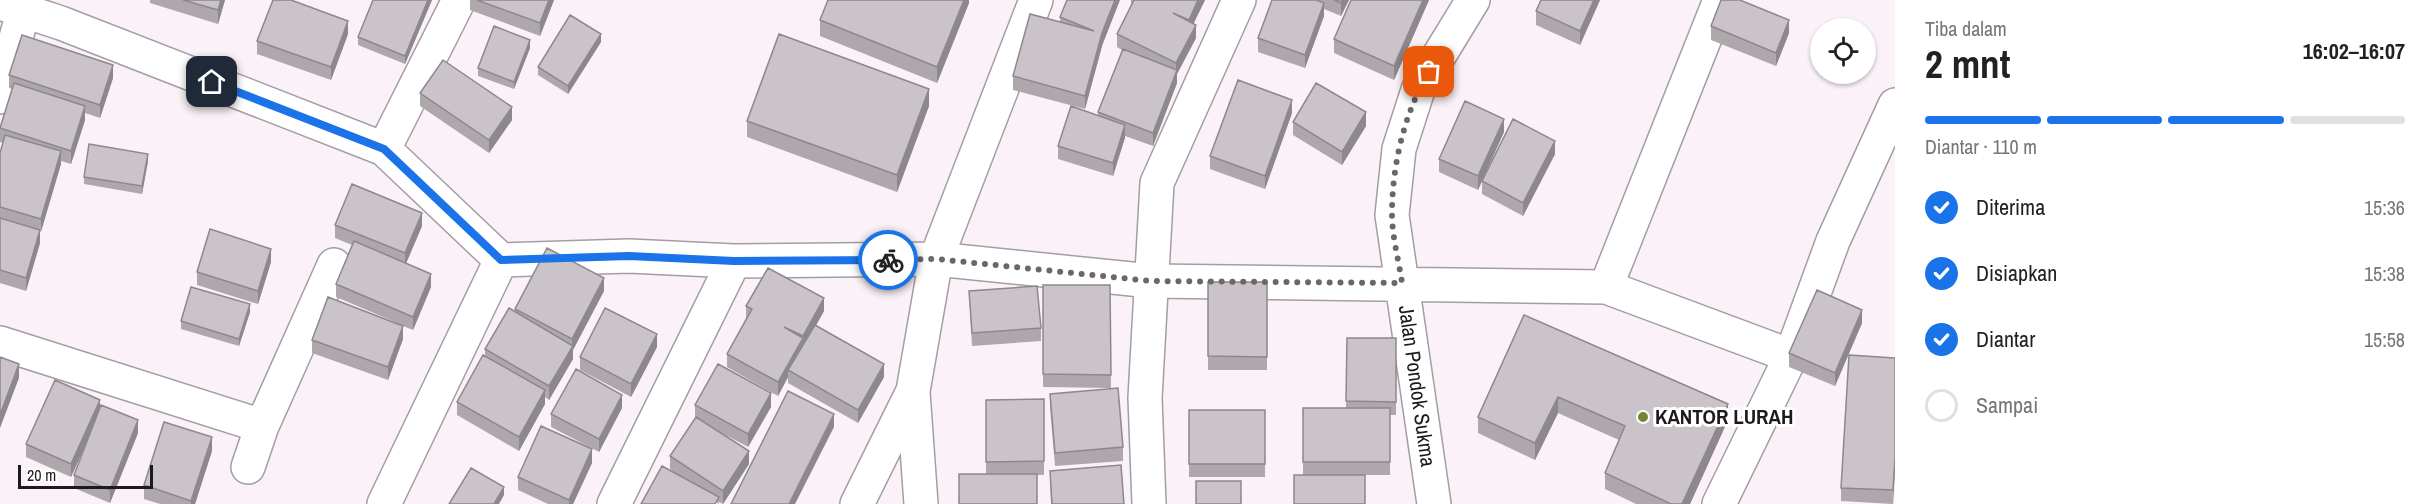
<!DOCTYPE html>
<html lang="id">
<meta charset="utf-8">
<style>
body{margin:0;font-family:"Archivo Narrow",sans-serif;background:#f2f2f2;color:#222;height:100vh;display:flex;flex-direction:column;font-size:22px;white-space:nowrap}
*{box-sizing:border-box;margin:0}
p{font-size:20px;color:#767676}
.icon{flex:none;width:33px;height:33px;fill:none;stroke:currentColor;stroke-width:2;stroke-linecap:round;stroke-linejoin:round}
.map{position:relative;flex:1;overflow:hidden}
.panel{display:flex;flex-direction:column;background:#fff;width:540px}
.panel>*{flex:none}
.controls{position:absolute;left:1810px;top:18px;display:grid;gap:12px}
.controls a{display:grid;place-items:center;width:66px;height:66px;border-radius:50%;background:#fff;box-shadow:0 2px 4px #0004;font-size:30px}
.scale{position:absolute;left:18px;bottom:15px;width:135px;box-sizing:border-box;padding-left:6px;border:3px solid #1d1a1c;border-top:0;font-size:16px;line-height:21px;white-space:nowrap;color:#1d1a1c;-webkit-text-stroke:4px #fff;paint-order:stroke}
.pin{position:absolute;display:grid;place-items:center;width:51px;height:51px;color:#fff;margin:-26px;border-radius:12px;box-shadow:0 3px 9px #0006}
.courier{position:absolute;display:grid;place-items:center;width:60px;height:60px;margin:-30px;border:4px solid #1a73e8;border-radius:50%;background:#fff;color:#222;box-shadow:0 2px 8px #0007}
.headline em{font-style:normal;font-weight:700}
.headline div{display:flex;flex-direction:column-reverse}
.headline{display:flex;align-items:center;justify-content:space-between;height:102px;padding:0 30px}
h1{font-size:39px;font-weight:700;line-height:45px}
.bar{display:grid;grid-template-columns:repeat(4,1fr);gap:9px 6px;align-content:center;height:72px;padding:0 30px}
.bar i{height:8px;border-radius:4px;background:#e0e0e0}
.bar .selected{background:#1a73e8}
.bar p{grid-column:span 4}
ol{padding:0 30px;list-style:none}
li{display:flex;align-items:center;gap:18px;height:66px}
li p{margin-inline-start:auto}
li .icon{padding:6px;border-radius:50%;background:#1a73e8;color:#fff;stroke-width:4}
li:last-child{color:#767676}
li i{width:33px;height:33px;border:3px solid #e0e0e0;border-radius:50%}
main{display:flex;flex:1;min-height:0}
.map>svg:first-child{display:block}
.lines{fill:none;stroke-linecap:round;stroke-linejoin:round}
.street-casing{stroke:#a49da2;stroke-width:36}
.street{stroke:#fff;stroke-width:33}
.wall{fill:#aea8ad}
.shaded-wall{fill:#8d888d}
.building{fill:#cac3c9;stroke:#8d888d;stroke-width:1.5}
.done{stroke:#6a6669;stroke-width:6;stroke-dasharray:0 10.8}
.route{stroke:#1a73e8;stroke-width:8}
.poi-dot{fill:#728637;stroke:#fff;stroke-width:2}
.labels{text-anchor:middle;stroke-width:6;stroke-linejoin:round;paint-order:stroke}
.street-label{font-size:21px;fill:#1d1a1c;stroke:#fff}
.poi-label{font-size:21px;font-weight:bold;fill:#1d1a1c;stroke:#fff;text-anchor:start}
</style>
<main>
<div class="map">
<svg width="1895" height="504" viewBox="0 0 1895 504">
<rect width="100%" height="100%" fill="#faf2f8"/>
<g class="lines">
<!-- street casing -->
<g class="street-casing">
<path id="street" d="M0,3L61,23L384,149L501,260L629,256L734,261L936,259L1151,281L1606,287L1791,356
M0,97L23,12
M384,149L459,0
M1606,287L1720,0
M0,343L262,426L334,265
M913,392L921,504
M248,467L262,426
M384,504L501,260
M614,504L734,261
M857,504L913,391L936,259L1036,0
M1149,504L1145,398L1157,183L1239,0
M1434,504L1392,215L1399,149L1418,90L1473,0
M1719,504L1791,356L1833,241L1895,105"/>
</g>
<!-- street -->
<use href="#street" class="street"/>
</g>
<!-- wall -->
<path class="wall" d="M150,0H225L218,24L150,3Z
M373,0H432L405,64L358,45V37Z
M470,0H554L540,36L470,10Z
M969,0V3L937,83L820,36V20Z
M1067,0L1102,46L1085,109L1013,90V76L1060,22V17Z
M1131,0H1205L1193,24L1196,38L1177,74V83L1153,146L1125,136L1113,176L1058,159V146L1098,116V112L1122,50L1117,47V34L1131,6Z
M1272,0H1349L1341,16L1324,9V16L1305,68L1258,52V38Z
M1429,0L1394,80L1334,53V39Z
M1541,0H1600L1580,45L1536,25V11Z
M1711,26L1789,33L1776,66L1711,40Z
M348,34L331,80L257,54V41Z
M601,42L568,94L538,75V67Z
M530,48L514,89L478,76V68Z
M9,75L113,78L100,118L85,113V120L71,164L61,161V164L40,232V243L26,291L0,283V153L3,143L0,142V127L13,89L9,88Z
M420,93L512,120L489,153L420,106Z
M929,106L897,192L747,137V121Z
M1292,113L1265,189L1210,169V156Z
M1293,122L1366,126L1342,165L1293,135Z
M1504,132L1483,178L1555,154L1523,216L1482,194V181L1478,190L1439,172V159Z
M148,161L142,194L84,184V177Z
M335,225L422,226L406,263L431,287L413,330L403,326V339L388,380L312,353V340L395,322L336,297V284L352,245L335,238Z
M271,262L258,304L197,285V272Z
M1208,282H1267V370H1208Z
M1043,285H1110L1111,388L1043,387Z
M604,291L573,350V359L549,400L545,397V404L519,451L457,415V402L485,357V349L515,312V309Z
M969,291L1041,328V341L972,346Z
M746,306L824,311L816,325L884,377L858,423L788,383V377L778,396L727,367V354L746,318Z
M250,312L239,346L181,329V321Z
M1524,315L1728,420L1690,504H1636L1605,489V473L1619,440L1558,413L1535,460L1478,433V417Z
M1862,323L1835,386L1789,367V353Z
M1347,338H1396V415H1390V475H1303V408H1346Z
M657,347L631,397L580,370V357Z
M1895,358L1893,504L1841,501V488Z
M1050,394L1123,447V461L1055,466L1050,407Z
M1044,399V475L986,474V400Z
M695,405L771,407L748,447L718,431L749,464L723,504L719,502V504L670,469V456L695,418Z
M100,408L138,433L110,503L74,488V475L84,448L71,477L26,457V444Z
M622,408L599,452L551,427V414Z
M1189,410H1265V477H1189Z
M212,451L195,504H160L144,499V485Z
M592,463L573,504H548L518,490V477Z
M1050,471L1124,504H1051Z"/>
<!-- shaded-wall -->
<path class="shaded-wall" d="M221,0H225L218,24V10Z
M428,0H432L405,64V56Z
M549,0H554L540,36V23Z
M964,0H969V3L937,83V67Z
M1115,0H1120L1102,46L1085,109V96L1102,33Z
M1198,0H1205L1189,33V20Z
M1343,0H1349L1341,16V3Z
M1423,0H1429L1394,80V66Z
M1594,0H1600L1580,45V31Z
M1324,3V16L1305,68V55Z
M1789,20V33L1776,66V53Z
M348,21V34L331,80V67Z
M1196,25V38L1177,74V83L1153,146V133L1176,72V63Z
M601,34V42L568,94V86Z
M530,40V48L514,89V82Z
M113,65V78L100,118V105Z
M929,89V106L897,192V175Z
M1292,100V113L1265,189V176Z
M85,106V120L71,164V151Z
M512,107V120L489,153V140Z
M1366,112V126L1342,165V152Z
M1504,119V132L1478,190V176Z
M1125,125V138L1113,176V163Z
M1555,141V154L1523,216V203Z
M61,151V164L41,232V219Z
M148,154V161L142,194V186Z
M422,213V226L405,266V253Z
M40,230V243L26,291V278Z
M271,249V262L258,304V291Z
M431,274V287L413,330V317Z
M604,278V291L573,350V359L549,400V386L572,347V339Z
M824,298V311L803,349L788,370V377L778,396V382L803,339V336Z
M250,304V312L239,346V339Z
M1862,310V323L1835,386V373Z
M403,326V339L388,380V367Z
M657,334V347L631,397V384Z
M19,364V378L0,428V415Z
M884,364V377L858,423V410Z
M545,390V404L519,451V437Z
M771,393V407L748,447V434Z
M622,395V408L599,452V439Z
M1558,397V413L1535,460V443Z
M100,400V413L71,477V464Z
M1728,404V420L1690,504H1682Z
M834,414V427L795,504H789Z
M138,420V433L110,503V490Z
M212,437V451L195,504H191V501Z
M592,449V463L573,504H569V500Z
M749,451V464L723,504V491Z
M1895,457V471L1893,504V490Z
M504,487V495L499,504H494Z"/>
<!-- building -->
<path class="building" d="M183,0H221L218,10Z
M273,0H291L348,21L331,67L257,41Z
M373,0H428L405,56L358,37Z
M477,0H549L540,23Z
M828,0H964L937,67L820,20Z
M1067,0H1115L1102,33L1085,96L1013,76L1030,14L1094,31L1060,17Z
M1134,0H1198L1189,20L1173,13L1196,25L1176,63L1117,34Z
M1272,0H1316L1324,3L1305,55L1258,38Z
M1334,0H1343L1341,3Z
M1351,0H1423L1394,66L1334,39Z
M1541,0H1594L1580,31L1536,11Z
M1721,0H1740L1789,20L1776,53L1711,26Z
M570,15L601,34L568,86L538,67Z
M494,26L530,40L514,82L478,68Z
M779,34L929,89L897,175L747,121Z
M22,35L113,65L100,105L9,75Z
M1123,49L1177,70L1153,133L1098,112Z
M443,60L512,107L489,140L420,93Z
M1238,80L1292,100L1265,176L1210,156Z
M14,83L85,106L71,151L0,128Z
M1316,83L1366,112L1342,152L1293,122Z
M1465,101L1504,119L1478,176L1439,159Z
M1071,106L1125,125L1113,163L1058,146Z
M1513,119L1555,141L1523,203L1482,181Z
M5,135L61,151L41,219L0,207V153Z
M89,144L148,154L142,186L84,177Z
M352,184L422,213L405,253L335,225Z
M0,218L40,230L26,278L0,270Z
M210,229L271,249L258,291L197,272Z
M354,241L431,274L413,317L336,284Z
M547,248L604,278L572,339L515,309Z
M768,268L824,298L803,336L784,327L803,338L778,382L727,354L752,309L746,306Z
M1208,282H1267V357L1208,356Z
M1043,285H1110L1111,375L1043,374Z
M1037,286L1041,328L972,333L969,291Z
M191,287L250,304L239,339L181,321Z
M1817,290L1862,310L1835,373L1789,353Z
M328,297L403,326L388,367L312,340Z
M509,308L573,346L549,386L485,349Z
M605,308L657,334L631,384L580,357Z
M1524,315L1728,404L1682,504H1671L1605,473L1625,426L1558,397L1535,443L1478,417Z
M815,325L884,364L858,410L788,370Z
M1347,338H1396V402L1346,401Z
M483,355L545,390L519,437L457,402Z
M1849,355L1895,358V457L1893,490L1841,488Z
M0,357L19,364L0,415Z
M718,364L771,393L748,434L695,405Z
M576,369L622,395L599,439L551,414Z
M55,380L100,400L71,464L26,444Z
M1118,388L1123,447L1055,453L1050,394Z
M788,391L834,414L789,504H731Z
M1044,399V461L986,462V400Z
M101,405L138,420L110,490L74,475Z
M1303,408H1390V462H1303Z
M1189,410H1265V464H1189Z
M696,417L749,451L723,491L670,456Z
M164,422L212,437L191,501L144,485Z
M541,426L592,449L569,500L518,477Z
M1121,465L1124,504H1052L1050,471Z
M662,466L719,497L715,504H641Z
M471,468L504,487L494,504H449Z
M959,474H1037V504H959Z
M1294,475H1365V504H1294Z
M1196,481H1241V504H1196Z"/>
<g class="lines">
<!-- done -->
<path class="done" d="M888,260L936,259L1151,281L1402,283C1399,261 1392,237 1392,214C1392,166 1404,113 1429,72"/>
<!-- route -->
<path class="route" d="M212,82L384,149L501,260L629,256L734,261L888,260"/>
</g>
<!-- markers -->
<circle class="poi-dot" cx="1643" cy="417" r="6"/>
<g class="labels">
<!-- street labels -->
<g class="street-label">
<text transform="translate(1417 386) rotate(82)" y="7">Jalan Pondok Sukma</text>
</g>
<!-- poi labels -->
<g class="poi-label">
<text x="1655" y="424">KANTOR LURAH</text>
</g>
</g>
</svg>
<div class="controls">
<a><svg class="icon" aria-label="locate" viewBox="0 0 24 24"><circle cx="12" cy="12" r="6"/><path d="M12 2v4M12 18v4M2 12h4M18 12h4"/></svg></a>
</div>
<div class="scale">20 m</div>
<div class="pin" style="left:1429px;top:72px;background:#ea580c"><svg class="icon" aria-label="bag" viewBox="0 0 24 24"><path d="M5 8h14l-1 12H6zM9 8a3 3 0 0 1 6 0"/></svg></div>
<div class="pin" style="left:212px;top:82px;background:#1f2937"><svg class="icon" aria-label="home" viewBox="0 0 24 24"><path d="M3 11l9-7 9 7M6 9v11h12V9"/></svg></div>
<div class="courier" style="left:888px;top:260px"><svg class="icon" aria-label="bike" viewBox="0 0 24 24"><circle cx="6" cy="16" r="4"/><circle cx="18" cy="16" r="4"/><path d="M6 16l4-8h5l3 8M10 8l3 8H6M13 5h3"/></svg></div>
</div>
<section class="panel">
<div class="headline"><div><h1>2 mnt</h1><p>Tiba dalam</p></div><em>16:02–16:07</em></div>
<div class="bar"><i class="selected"></i><i class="selected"></i><i class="selected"></i><i></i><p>Diantar · 110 m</p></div>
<ol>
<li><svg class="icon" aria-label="check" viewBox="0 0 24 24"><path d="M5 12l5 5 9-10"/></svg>Diterima<p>15:36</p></li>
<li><svg class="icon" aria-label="check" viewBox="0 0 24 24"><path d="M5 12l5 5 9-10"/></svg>Disiapkan<p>15:38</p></li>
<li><svg class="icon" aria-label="check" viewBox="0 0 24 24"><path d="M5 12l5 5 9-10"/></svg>Diantar<p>15:58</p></li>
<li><i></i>Sampai</li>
</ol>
</section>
</main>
